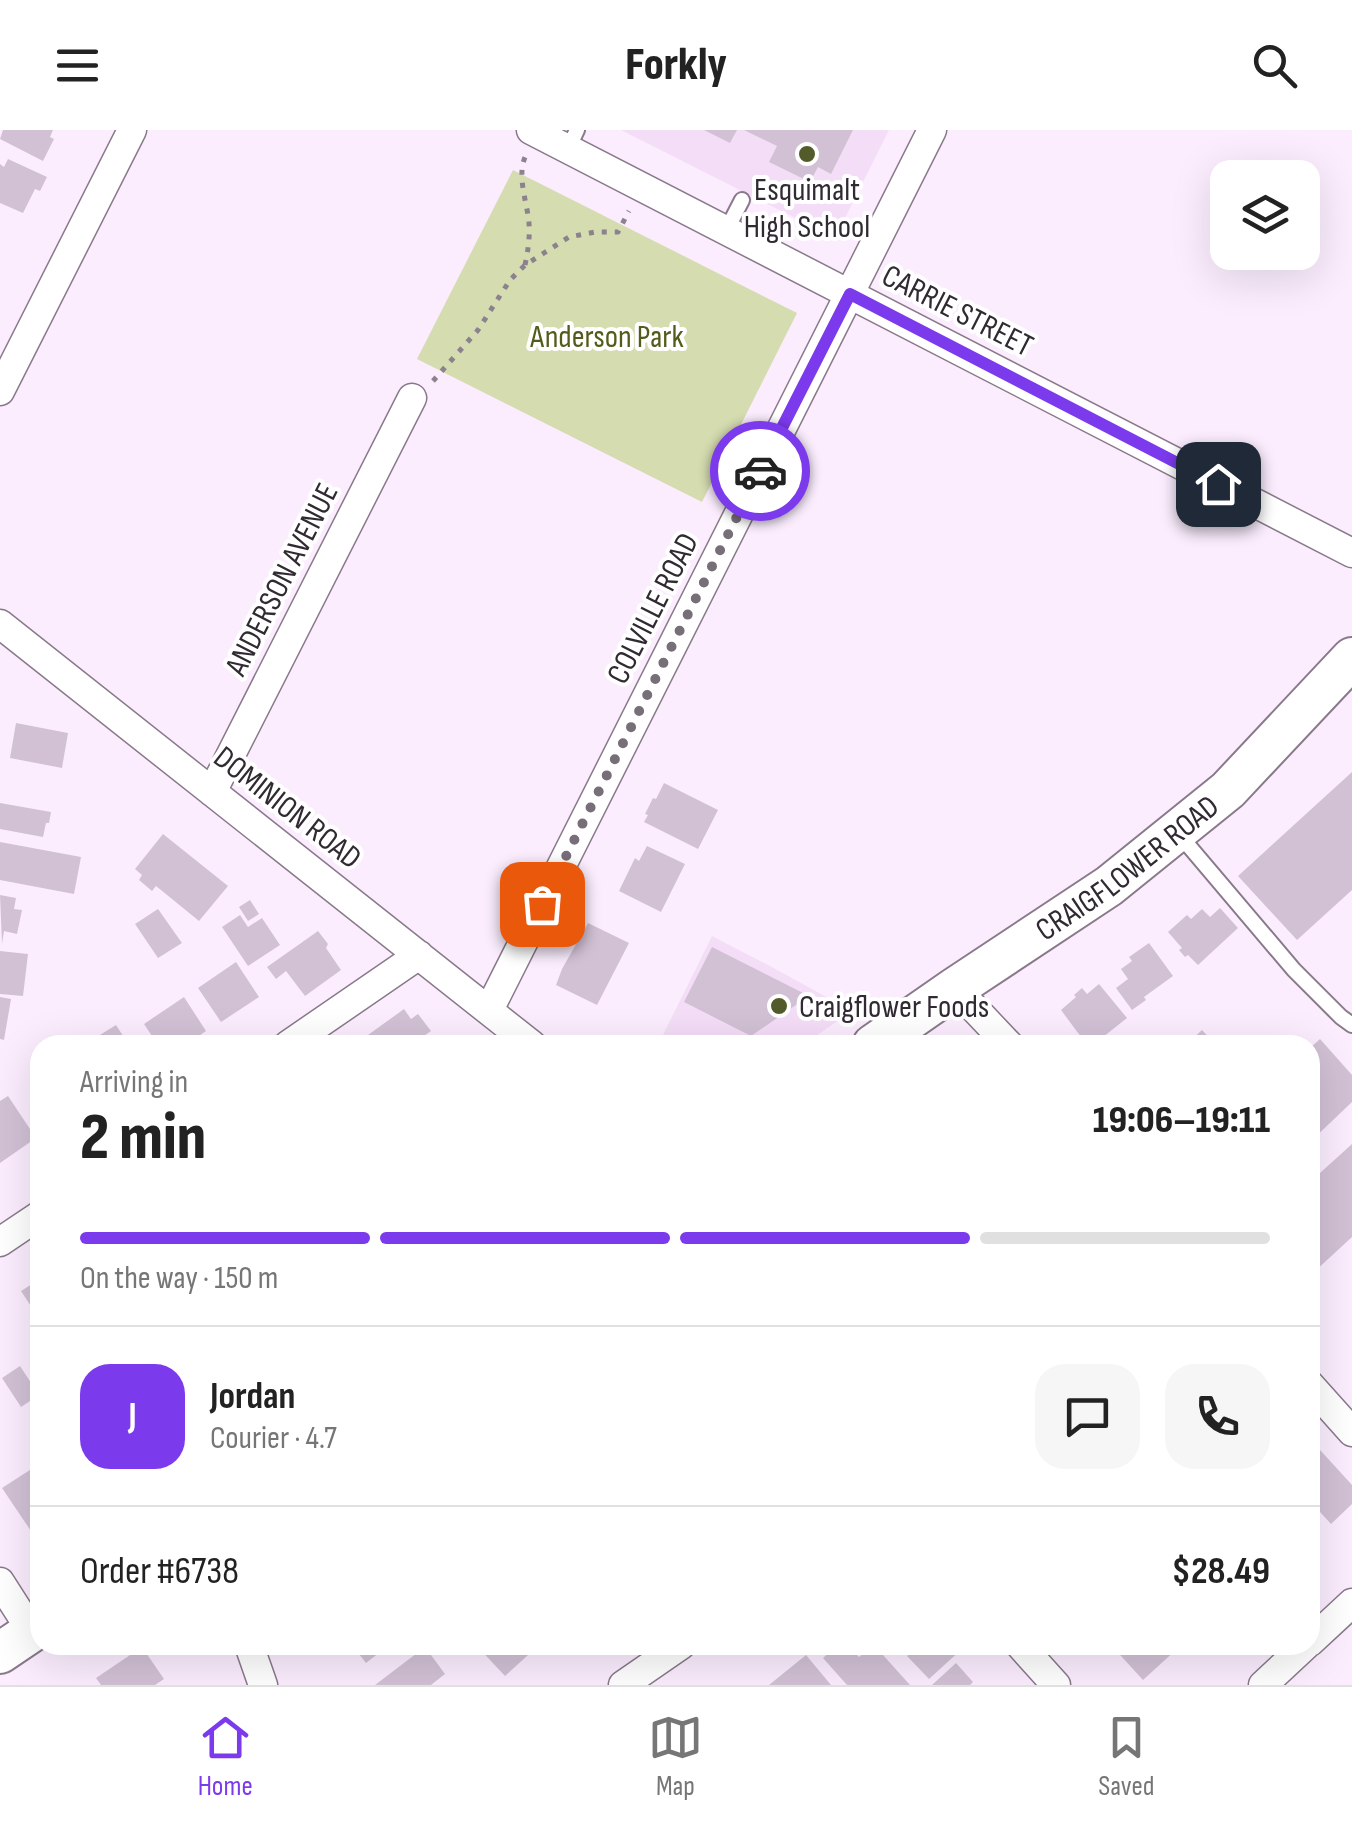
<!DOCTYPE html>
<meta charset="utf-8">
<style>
body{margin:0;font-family:"Sofia Sans Condensed",sans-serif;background:#f6f6f6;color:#222;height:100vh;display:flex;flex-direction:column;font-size:38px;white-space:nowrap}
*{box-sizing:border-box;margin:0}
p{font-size:32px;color:#767676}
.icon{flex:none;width:55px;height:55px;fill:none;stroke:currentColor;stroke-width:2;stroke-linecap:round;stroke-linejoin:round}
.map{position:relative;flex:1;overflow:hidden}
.sheet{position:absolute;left:30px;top:905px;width:1290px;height:620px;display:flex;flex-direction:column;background:#fff;border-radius:30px;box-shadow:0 10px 40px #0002}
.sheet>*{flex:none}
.buttons{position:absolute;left:1210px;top:30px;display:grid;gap:20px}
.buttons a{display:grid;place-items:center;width:110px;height:110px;border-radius:20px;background:#fff;box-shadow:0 10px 40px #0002;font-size:50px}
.pin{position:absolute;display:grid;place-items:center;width:85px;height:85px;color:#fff;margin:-42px;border-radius:20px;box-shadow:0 5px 15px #0006}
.courier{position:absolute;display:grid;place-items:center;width:100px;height:100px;margin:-50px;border:8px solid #7c3aed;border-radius:50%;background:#fff;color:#222;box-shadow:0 2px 12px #0007}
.headline em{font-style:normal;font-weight:800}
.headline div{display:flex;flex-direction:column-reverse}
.headline{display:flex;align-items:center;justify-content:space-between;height:170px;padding:0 50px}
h1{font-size:65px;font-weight:800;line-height:75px}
.bar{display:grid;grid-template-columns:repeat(4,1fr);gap:15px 10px;align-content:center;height:120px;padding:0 50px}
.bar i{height:12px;border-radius:8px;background:#e0e0e0}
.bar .on{background:#7c3aed}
.bar p{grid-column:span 4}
.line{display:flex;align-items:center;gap:25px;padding:0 50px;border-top:2px solid #e0e0e0}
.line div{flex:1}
.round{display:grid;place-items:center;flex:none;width:105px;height:105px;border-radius:30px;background:#f6f6f6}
header{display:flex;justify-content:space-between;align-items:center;height:130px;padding:0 50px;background:#fff;font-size:45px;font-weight:800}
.tabs{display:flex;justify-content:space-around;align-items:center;height:140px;border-top:2px solid #e0e0e0;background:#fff;font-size:28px;color:#767676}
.tabs a{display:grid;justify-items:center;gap:5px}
.tabs .on{color:#7c3aed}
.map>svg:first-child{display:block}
.built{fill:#f4ddf7}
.green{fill:#d5dcb0}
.building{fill:#d2c1d5}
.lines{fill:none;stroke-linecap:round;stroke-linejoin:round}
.service-casing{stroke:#89798b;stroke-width:18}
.minor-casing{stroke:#89798b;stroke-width:31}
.secondary-casing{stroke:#89798b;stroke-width:44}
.path{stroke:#8c828e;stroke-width:5;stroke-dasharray:5 8;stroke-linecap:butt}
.service{stroke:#fff;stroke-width:14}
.minor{stroke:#fff;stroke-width:28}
.secondary{stroke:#fff;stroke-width:40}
.done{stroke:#786e79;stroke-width:10;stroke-dasharray:0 18}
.route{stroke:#7c3aed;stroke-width:12}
.poi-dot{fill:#545b2a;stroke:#fff;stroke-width:4}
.labels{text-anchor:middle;stroke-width:8;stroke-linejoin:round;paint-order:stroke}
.poi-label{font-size:32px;fill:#312a32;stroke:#fff}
.street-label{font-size:32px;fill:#312a32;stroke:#fff}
.park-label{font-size:32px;fill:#545c1c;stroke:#fff}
</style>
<header><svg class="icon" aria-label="menu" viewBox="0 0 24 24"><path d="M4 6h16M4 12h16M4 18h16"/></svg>Forkly<svg class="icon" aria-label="search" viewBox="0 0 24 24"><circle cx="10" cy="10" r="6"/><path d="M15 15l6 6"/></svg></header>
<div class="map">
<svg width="1352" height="1555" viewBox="0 0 1352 1555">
<rect width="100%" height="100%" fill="#fbedfe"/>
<!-- built -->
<path class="built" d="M621,0H889L835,108Z
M712,806L770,836L852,881L803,915H658Z"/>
<!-- green -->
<path class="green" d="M513,40L797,183L702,372L417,229Z"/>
<!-- building -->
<path class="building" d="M3,0H53L50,7L54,9L43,31L0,9Z
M704,0H737L730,13Z
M744,0H853L831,44L818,37L810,52L769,32L777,16Z
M8,29L47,47L40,61L35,59L23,83L0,73V34L4,37Z
M16,593L68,603L62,638L10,628Z
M1352,642V760L1297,810L1238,746Z
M664,653L718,680L698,719L644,692L648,685L645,684L653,668L656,669Z
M0,673L51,682L49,693H46L43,707L0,699Z
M163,704L228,756L199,791L156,756L152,761L139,750L142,745L135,739Z
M0,712L81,727L74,764L0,750Z
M647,716L685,734L661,782L619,761L635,728L639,731Z
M0,765L16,768L14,779L22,780L17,804L4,801L2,814Z
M250,770L259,784L248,791L239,777Z
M1220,778L1238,798L1198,835L1188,825L1185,827L1179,820L1182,818L1168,802L1187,785L1191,789L1202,779L1210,787Z
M158,779L182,813L158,828L135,794Z
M240,785L248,797L262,788L280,815L248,836L222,797Z
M588,793L629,813L597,875L556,855L562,839Z
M318,801L328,814L326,818L341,840L305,866L286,841L276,849L267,837Z
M1149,813L1173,846L1144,867L1146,870L1132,880L1116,858L1128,849L1121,839L1132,831L1129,827Z
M712,817L809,866L751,906L684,872Z
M0,821L28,824L23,866L0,864Z
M236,832L259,867L221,892L198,858Z
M1099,854L1127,888L1093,915H1087L1061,880L1076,867L1074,865L1082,858L1087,864Z
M0,867L11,869L4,910L0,909Z
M184,867L206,901L186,915H158L144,894Z
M404,879L411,889L418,884L431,901L424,906L430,915H376L368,905Z
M116,895L129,915H99L95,908Z
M1202,900L1216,915H1186Z
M1320,909L1352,945V972L1310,1012V918Z
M8,966L36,1008L0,1033V971Z
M1352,1014V1107L1314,1142L1310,1138V1052Z
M40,1149V1190L21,1161Z
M20,1236L39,1265L21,1277L2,1248Z
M1310,1309L1352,1355V1374L1331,1394L1310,1371Z
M33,1338L40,1348V1408L37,1410L2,1358Z
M352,1515H389L366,1533Z
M476,1515H539L505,1546Z
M837,1515H847L859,1527L874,1515L910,1555H847L823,1528Z
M903,1515H960L963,1518L929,1549L907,1526L911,1523Z
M1111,1515H1175L1178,1518L1143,1550Z
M142,1517L164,1549L155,1555H101L96,1548Z
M425,1517L445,1544L431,1555H375Z
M806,1525L831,1555H769Z
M956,1533L973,1552L970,1555H932Z"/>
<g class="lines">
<!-- service casing -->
<g class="service-casing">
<path id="service" d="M568,19L577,0
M727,99L742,70
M1177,702L1294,840L1341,887L1352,895"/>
</g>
<!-- minor casing -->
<g class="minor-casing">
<path id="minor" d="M531,0L1352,423
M0,261L132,0
M0,494L532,915
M212,662L412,268
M955,858L1009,915
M489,880L932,0
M288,915L419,825
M0,1112L40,1085
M1310,1255L1352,1302
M0,1452L32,1502
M1310,1512L1352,1473
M249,1515L263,1555
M1020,1515L1056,1555
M623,1555L681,1515
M1263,1555L1306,1515"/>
</g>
<!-- secondary casing -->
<g class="secondary-casing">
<g id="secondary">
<path id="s1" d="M873,915L955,858L1109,756L1228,660L1352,528"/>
<path d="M0,1523L40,1496"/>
</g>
</g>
<!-- path -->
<path class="path" d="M525,135C528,121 530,108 529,93C527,71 516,45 526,25
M433,251L478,200L510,150L525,135L569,107L595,102H618L629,81"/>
<!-- service -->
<use href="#service" class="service"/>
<!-- minor -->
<use href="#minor" class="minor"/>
<!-- secondary -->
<use href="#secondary" class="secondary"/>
</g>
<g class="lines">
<!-- done -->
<path class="done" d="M542,774L760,341"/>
<!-- route -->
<path class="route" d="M760,341L850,164L1218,354"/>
</g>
<!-- markers -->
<g class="poi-dot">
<circle cx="807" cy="24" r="10"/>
<circle cx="779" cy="876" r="10"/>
</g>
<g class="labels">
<!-- poi labels -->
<g class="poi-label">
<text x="807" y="70">Esquimalt<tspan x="807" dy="37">High School</tspan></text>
<text x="799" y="887" text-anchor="start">Craigflower Foods</text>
</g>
<!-- street labels -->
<g class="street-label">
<text transform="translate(958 180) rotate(27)" y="11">CARRIE STREET</text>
<text transform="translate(281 449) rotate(-63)" y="11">ANDERSON AVENUE</text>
<text transform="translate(652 478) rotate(-63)" y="11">COLVILLE ROAD</text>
<text transform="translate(288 677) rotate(38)" y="11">DOMINION ROAD</text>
<text dy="11" stroke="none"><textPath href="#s1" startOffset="310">CRAIGFLOWER ROAD</textPath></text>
</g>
<!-- park labels -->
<g class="park-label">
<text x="607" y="217">Anderson Park</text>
</g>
</g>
</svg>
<div class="buttons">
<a><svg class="icon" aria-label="layers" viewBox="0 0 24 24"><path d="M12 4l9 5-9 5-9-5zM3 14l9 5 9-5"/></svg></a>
</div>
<div class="pin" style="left:542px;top:774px;background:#ea580c"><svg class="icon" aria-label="bag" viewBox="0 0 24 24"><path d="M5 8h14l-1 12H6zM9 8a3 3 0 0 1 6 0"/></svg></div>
<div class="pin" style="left:1218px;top:354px;background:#1f2937"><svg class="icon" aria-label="home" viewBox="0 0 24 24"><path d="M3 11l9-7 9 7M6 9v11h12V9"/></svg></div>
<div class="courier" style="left:760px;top:341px"><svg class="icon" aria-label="car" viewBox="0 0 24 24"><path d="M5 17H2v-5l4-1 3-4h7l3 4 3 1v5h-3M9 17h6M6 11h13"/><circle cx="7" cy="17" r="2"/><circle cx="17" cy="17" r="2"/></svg></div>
<section class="sheet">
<div class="headline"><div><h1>2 min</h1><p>Arriving in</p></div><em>19:06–19:11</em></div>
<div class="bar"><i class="on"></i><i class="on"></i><i class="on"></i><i></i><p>On the way · 150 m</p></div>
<div class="line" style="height:180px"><b class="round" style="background:#7c3aed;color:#fff">J</b><div><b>Jordan</b><p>Courier · 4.7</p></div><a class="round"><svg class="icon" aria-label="chat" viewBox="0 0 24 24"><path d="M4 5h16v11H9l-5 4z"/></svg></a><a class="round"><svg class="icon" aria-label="phone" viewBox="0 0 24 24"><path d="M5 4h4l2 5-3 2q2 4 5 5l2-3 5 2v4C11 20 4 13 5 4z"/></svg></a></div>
<div class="line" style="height:130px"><div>Order #6738</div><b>$28.49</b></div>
</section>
</div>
<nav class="tabs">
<a class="on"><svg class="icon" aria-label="home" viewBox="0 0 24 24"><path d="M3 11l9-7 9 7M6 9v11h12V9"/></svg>Home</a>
<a><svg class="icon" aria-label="map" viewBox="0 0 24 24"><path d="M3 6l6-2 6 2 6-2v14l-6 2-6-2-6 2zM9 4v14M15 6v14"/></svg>Map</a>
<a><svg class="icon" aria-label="saved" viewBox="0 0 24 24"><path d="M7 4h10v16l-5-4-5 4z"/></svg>Saved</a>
</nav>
